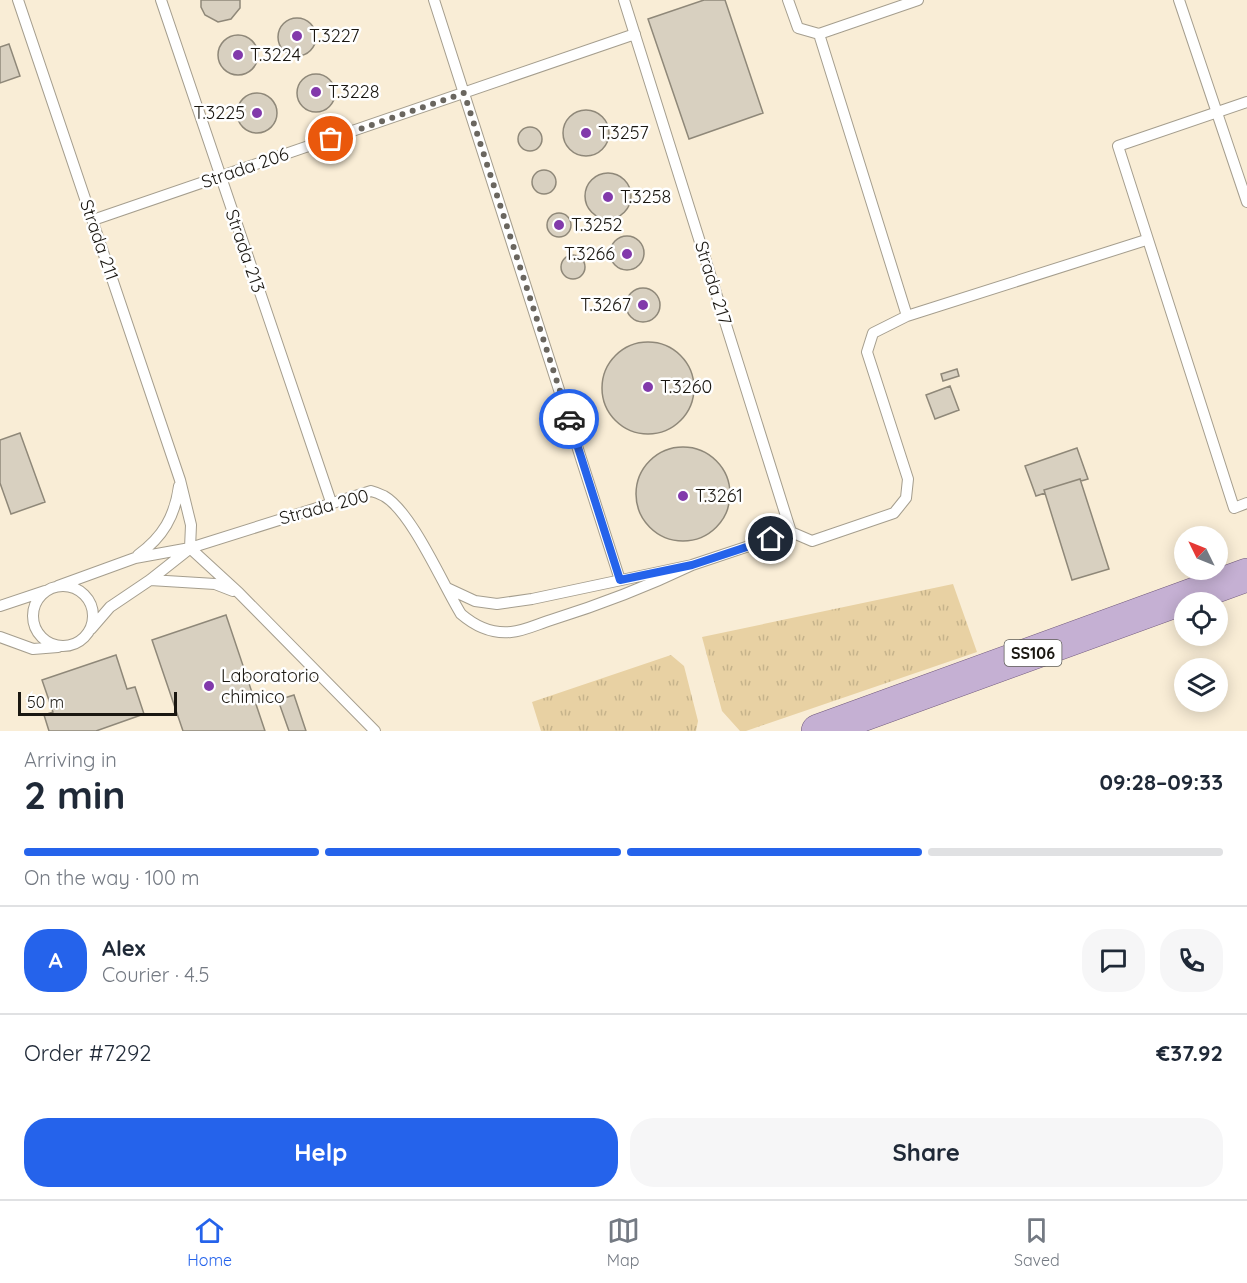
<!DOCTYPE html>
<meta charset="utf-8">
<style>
body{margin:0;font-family:Quicksand,sans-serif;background:#f6f6f7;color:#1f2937;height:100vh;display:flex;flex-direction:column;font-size:22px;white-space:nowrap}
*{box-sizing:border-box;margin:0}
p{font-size:20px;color:#747a83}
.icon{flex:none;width:33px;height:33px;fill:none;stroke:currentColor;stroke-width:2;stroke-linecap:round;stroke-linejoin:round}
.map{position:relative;height:731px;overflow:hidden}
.side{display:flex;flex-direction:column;background:#fff;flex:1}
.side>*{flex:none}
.needle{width:39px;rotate:313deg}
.fabs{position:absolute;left:1174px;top:526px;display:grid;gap:12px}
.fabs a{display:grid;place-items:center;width:54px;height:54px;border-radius:50%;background:#fff;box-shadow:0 3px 15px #0003;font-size:30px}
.scale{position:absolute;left:18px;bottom:15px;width:159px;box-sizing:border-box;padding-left:6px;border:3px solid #1a1711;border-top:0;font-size:16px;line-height:21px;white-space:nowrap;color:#1a1711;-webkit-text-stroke:4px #fff;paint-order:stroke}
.pin{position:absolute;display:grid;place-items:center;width:51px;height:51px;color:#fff;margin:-26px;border:3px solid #fff;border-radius:50%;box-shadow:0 2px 6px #0007}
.courier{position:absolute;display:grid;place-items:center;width:60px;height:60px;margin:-30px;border:4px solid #2563eb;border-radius:50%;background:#fff;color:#222;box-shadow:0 2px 8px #0007}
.overview em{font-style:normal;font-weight:800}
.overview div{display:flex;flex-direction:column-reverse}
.overview{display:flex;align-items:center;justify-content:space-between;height:102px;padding:0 24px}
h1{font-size:39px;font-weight:800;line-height:45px}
.bar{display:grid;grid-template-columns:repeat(4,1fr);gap:9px 6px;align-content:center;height:72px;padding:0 24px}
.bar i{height:8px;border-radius:4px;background:#e0e1e3}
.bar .current{background:#2563eb}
.bar p{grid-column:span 4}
.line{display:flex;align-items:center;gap:15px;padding:0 24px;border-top:2px solid #e0e1e3}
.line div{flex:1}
.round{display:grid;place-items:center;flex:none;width:63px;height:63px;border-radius:24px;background:#f6f6f7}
.button{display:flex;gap:12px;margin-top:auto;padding:12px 24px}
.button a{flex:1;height:69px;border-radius:24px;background:#2563eb;color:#fff;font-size:24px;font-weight:800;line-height:69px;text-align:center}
.button a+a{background:#f6f6f7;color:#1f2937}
.tab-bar{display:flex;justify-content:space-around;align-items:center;height:84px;border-top:2px solid #e0e1e3;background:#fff;font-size:16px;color:#747a83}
.tab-bar a{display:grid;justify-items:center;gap:3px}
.tab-bar .current{color:#2563eb}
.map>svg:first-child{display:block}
.built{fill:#f9edd6;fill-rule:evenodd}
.grass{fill:url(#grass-tufts)}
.building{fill:#d8d0c0;stroke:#8f8879;stroke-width:1.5}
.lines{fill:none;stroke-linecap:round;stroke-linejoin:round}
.lane-casing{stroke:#a59e8e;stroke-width:12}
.primary-casing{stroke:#70597c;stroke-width:34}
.lane{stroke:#fff;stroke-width:10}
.primary{stroke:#c5b0d3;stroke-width:33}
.done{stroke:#6a665f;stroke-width:6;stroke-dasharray:0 10.8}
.route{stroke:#2563eb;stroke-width:8}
.poi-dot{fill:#8239ab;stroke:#fff;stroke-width:2}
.labels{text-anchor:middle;stroke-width:5;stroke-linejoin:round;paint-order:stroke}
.shield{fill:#fff;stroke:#5f5d58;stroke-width:1.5}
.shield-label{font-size:16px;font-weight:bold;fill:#1a1711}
.poi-label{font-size:18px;fill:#1a1711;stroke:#fff;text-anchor:start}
.street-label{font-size:18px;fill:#1a1711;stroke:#fff}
</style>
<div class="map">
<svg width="1247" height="731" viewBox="0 0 1247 731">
<defs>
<pattern id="grass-tufts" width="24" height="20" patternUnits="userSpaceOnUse" patternTransform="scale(1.5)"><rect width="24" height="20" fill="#e8d1a3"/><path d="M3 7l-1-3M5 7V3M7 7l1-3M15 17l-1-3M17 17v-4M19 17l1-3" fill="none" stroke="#c6b38b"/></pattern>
</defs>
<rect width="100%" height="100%" fill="#fef9ef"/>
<!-- built -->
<path class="built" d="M0,0H1247V731H0ZM1185,537H1218V570H1185ZM1185,603H1218V636H1185ZM1185,669H1218V702H1185Z"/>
<!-- grass -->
<path class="grass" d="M953,584L977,652L746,731H740L722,711L702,637Z
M671,655L684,666L698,721L696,731H541L532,702Z"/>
<!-- building -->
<path class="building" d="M201,0H240V8L231,19L218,22L205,15L201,7Z
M704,0H725L763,113L689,139L648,19Z
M278 37a19 19 0 1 1 38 0a19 19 0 1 1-38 0Z
M218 55a20 20 0 1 1 40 0a20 20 0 1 1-40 0Z
M9,44L20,76L0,83V47Z
M297 93a19 19 0 1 1 38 0a19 19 0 1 1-38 0Z
M237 113a20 20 0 1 1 40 0a20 20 0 1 1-40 0Z
M563 133a23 23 0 1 1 46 0a23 23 0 1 1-46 0Z
M518 139a12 12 0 1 1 24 0a12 12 0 1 1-24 0Z
M532 182a12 12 0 1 1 24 0a12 12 0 1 1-24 0Z
M585 196a23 23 0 1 1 46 0a23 23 0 1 1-46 0Z
M547 225a12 12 0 1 1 24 0a12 12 0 1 1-24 0Z
M610 253a17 17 0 1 1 34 0a17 17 0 1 1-34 0Z
M561 267a12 12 0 1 1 24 0a12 12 0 1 1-24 0Z
M626 305a17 17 0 1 1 34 0a17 17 0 1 1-34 0Z
M602 388a46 46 0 1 1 92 0a46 46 0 1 1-92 0Z
M957,369L959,376L943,381L941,374Z
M950,386L959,410L935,419L926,395Z
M20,433L45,502L11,514L0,483V440Z
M636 494a47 47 0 1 1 94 0a47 47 0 1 1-94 0Z
M1077,448L1088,479L1081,481L1080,479L1044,490L1045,493L1036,496L1025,466Z
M1080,479L1109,569L1072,580L1044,490Z
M226,615L265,731H183L152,640Z
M116,655L127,689L135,687L144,714L96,731H49L44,715L53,712L42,680Z
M294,695L306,731H289L278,700Z"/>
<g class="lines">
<!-- lane casing -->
<g class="lane-casing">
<path id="lane" d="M18,0L180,480L191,525L190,548
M161,0L331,502
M434,0L620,580
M624,0L791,532
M788,0L798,28L819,34L907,316
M1179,0L1247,202
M819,34L918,0
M1247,102L1118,146L1234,508L1247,503
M93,220L635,34
M791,532L812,541L894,513L906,498L908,479L867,352L873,333L907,316L1146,240
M190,548L239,593L375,731
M138,555C163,537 175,516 179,486
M150,580L215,584L233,591
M33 616a30 30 0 1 1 60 0a30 30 0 1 1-60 0Z
M58,586L135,558L190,548L371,491C375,492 380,494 384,496C412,512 443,585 461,614C475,626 492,634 511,632C524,631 538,624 551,620C599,605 646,587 692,565
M447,588L475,601L497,604L532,599L692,565L791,532
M0,606L45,591
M91,629L110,607L150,580L188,550
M0,637L33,649L58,647"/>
</g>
<!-- primary casing -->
<g class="primary-casing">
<path id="primary" d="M818,731L1247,575"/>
</g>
<!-- lane -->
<use href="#lane" class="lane"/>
<!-- primary -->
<use href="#primary" class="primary"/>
</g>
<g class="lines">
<!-- done -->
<path class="done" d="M331,139L464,93L569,419"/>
<!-- route -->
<path class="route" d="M569,419L620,580L692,565L771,539"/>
</g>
<!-- markers -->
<g class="poi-dot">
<circle cx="297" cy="36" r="6"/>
<circle cx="238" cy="55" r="6"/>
<circle cx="316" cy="92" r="6"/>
<circle cx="257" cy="113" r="6"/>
<circle cx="586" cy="133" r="6"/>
<circle cx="608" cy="197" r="6"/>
<circle cx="559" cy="225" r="6"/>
<circle cx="627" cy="254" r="6"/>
<circle cx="643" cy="305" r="6"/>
<circle cx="648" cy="387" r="6"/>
<circle cx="683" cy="496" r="6"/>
<circle cx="209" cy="686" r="6"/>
</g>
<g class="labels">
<!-- shield labels -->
<rect class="shield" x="1004.5" y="640" width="57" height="26" rx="4.5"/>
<g class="shield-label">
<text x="1033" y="659">SS106</text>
</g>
<!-- poi labels -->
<g class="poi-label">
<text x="309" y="42">T.3227</text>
<text x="250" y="61">T.3224</text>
<text x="328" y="98">T.3228</text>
<text x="245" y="119" text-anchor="end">T.3225</text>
<text x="598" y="139">T.3257</text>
<text x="620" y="203">T.3258</text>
<text x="571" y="231">T.3252</text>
<text x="615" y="260" text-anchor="end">T.3266</text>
<text x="631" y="311" text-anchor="end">T.3267</text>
<text x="660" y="393">T.3260</text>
<text x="695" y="502">T.3261</text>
<text x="221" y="682">Laboratorio<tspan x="221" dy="21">chimico</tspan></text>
</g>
<!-- street labels -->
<g class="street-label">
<text transform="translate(245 168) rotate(-19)" y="6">Strada 206</text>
<text transform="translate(99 240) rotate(71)" y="6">Strada 211</text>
<text transform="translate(245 251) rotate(71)" y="6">Strada 213</text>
<text transform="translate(713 283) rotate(73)" y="6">Strada 217</text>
<text transform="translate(324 507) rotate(-15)" y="6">Strada 200</text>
</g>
</g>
</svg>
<div class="fabs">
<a><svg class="needle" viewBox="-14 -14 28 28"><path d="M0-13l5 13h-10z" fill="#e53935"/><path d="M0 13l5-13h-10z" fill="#747a83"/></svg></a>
<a><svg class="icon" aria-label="locate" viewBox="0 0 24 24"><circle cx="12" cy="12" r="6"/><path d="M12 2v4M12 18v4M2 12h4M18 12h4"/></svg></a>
<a><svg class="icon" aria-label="layers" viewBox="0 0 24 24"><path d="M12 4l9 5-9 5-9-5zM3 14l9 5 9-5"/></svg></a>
</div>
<div class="scale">50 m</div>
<div class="pin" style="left:331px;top:139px;background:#ea580c"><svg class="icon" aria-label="bag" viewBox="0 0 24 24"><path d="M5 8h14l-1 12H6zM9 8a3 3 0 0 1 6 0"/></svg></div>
<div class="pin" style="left:771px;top:539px;background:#1f2937"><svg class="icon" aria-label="home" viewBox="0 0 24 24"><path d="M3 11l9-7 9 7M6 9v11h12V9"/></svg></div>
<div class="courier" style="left:569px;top:419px"><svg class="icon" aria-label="car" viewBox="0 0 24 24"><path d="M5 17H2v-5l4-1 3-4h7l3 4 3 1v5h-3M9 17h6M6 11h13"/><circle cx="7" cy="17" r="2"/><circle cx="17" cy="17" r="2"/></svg></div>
</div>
<section class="side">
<div class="overview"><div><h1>2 min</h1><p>Arriving in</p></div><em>09:28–09:33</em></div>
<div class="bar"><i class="current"></i><i class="current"></i><i class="current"></i><i></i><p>On the way · 100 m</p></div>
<div class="line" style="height:108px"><b class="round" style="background:#2563eb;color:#fff">A</b><div><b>Alex</b><p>Courier · 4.5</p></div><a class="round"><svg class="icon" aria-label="chat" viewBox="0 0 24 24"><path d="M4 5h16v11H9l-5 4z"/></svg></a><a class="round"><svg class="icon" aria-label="phone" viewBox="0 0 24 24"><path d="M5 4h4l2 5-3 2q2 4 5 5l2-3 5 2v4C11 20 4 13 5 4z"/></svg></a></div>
<div class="line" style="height:78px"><div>Order #7292</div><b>€37.92</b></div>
<div class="button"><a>Help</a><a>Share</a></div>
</section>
<nav class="tab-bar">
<a class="current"><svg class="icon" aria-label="home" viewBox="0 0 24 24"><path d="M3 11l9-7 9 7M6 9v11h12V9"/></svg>Home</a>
<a><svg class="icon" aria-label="map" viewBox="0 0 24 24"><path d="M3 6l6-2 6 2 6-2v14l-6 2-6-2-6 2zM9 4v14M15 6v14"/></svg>Map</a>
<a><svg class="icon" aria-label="saved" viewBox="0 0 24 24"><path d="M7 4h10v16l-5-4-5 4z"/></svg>Saved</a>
</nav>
